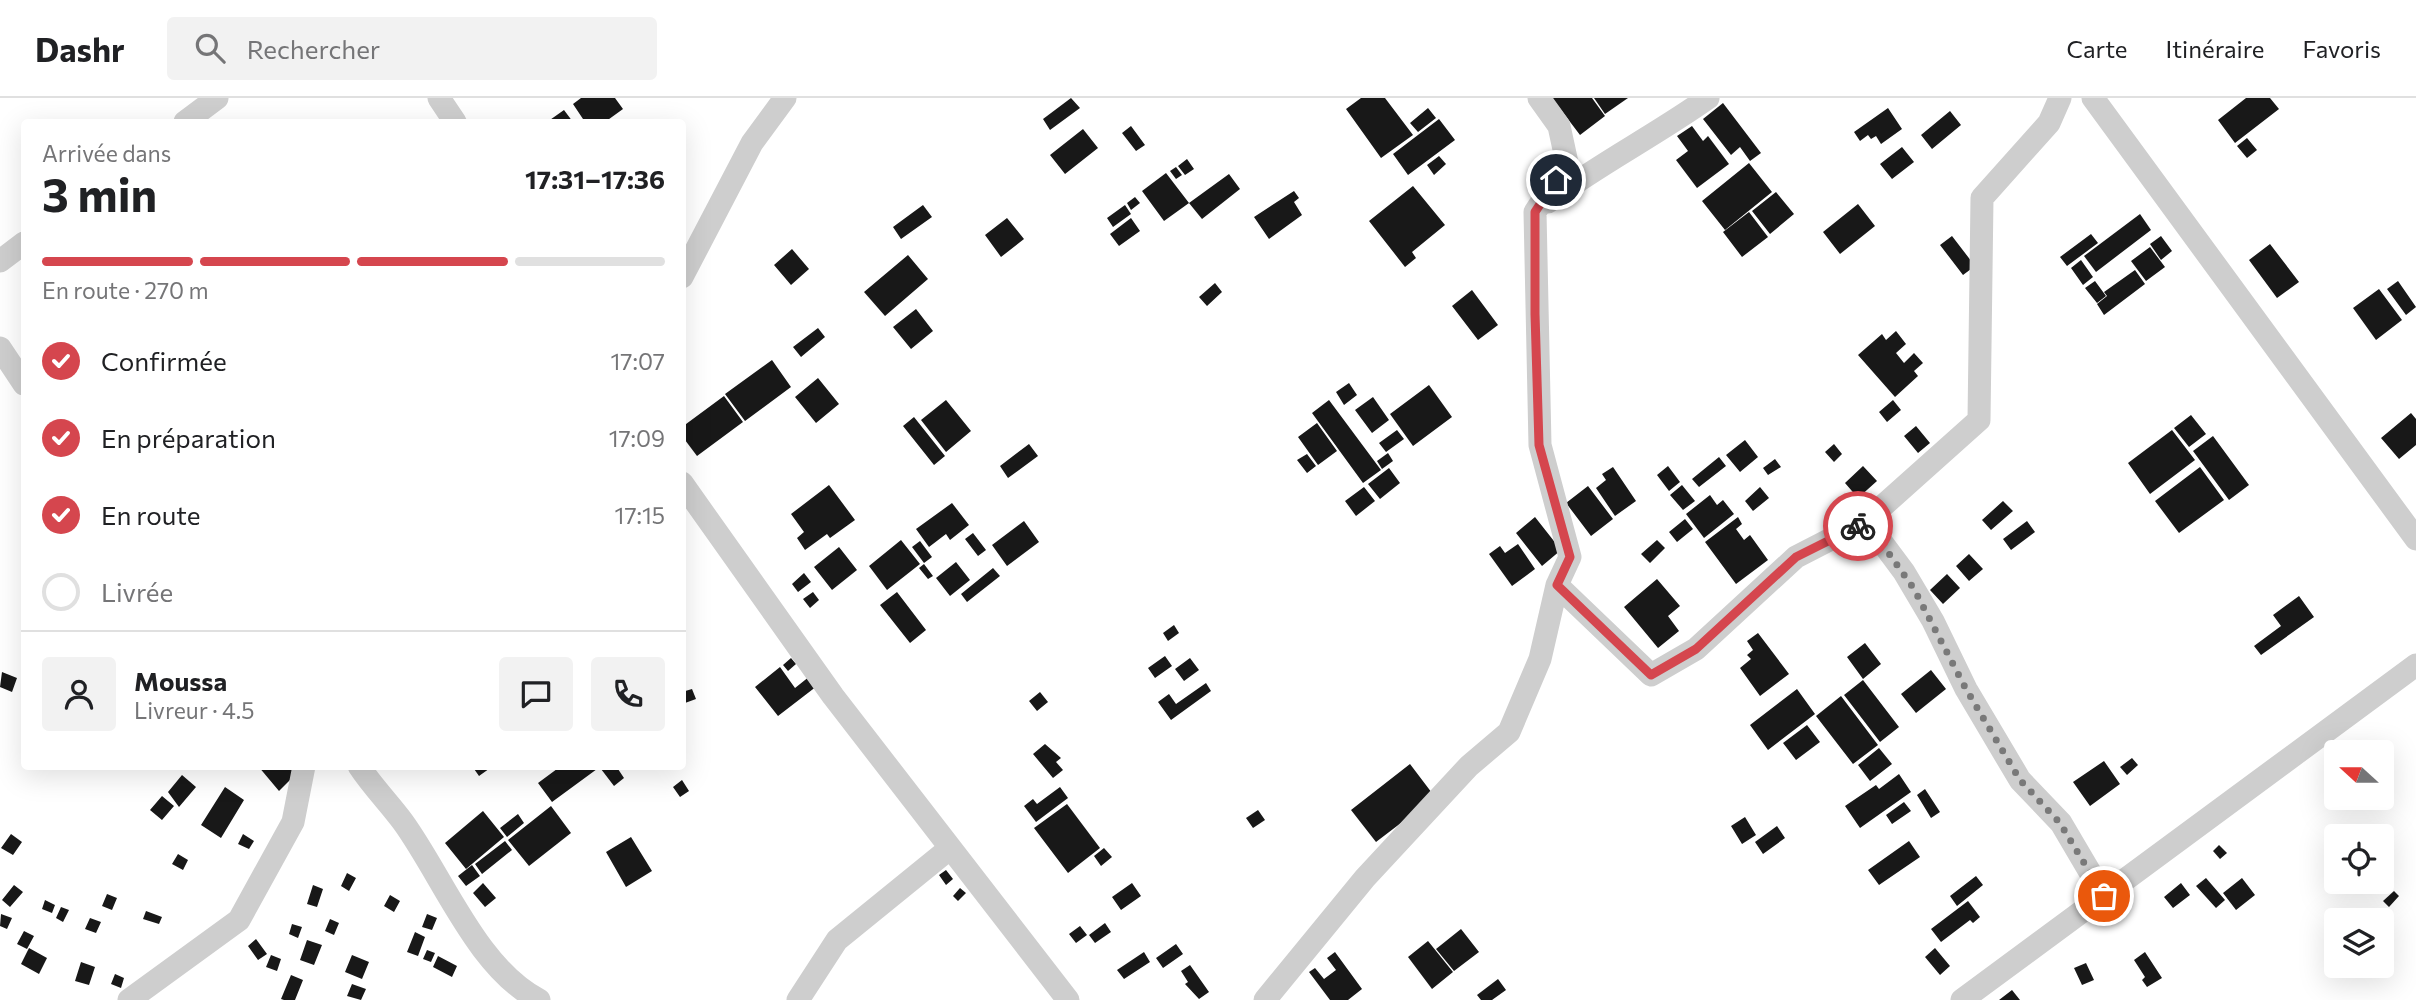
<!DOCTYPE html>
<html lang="fr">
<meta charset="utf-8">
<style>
body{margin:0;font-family:Commissioner,sans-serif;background:#f2f2f2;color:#202124;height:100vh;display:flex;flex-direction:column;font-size:26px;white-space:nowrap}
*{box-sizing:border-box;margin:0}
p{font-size:23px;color:#757577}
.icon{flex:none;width:38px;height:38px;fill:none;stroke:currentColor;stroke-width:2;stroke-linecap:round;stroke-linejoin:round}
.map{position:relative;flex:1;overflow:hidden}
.drawer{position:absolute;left:21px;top:21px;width:665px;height:651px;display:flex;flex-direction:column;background:#fff;border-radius:7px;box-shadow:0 7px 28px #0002}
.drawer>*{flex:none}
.needle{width:46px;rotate:291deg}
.tools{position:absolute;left:2324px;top:642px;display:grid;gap:14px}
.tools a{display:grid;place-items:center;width:70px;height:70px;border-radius:7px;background:#fff;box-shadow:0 7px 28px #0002;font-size:35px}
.pin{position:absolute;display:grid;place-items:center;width:60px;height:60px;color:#fff;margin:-30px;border:4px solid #fff;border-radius:50%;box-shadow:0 2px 7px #0007}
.courier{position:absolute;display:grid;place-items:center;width:70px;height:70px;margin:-35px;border:5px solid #d5464e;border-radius:50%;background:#fff;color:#222;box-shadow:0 2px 9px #0007}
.summary em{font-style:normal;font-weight:700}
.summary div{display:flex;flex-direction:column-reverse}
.summary{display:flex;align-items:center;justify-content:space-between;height:119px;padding:0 21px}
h1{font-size:46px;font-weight:700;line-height:52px}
.bar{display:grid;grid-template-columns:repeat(4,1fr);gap:10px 7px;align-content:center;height:84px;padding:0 21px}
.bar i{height:9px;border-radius:5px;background:#e0e0e0}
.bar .on{background:#d5464e}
.bar p{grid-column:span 4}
.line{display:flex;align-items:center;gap:18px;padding:0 21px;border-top:2px solid #e0e0e0}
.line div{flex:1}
.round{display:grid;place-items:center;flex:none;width:74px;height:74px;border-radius:7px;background:#f2f2f2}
ol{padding:0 21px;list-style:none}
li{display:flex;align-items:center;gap:21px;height:77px}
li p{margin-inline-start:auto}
li .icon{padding:7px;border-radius:50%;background:#d5464e;color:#fff;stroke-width:4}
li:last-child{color:#757577}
li i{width:38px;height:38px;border:4px solid #e0e0e0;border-radius:50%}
header{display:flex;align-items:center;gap:42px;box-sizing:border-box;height:98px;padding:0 35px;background:#fff;border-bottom:2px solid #e0e0e0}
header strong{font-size:33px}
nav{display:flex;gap:38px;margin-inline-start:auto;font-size:24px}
.search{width:490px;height:63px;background:#f2f2f2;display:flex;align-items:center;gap:18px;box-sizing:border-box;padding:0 24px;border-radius:7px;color:#757577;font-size:26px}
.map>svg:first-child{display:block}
.building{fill:#181818}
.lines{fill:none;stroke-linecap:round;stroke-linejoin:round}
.minor{stroke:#cecece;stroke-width:23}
.done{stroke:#797979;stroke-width:7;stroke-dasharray:0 12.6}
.route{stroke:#d5464e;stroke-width:9}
</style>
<header>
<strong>Dashr</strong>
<div class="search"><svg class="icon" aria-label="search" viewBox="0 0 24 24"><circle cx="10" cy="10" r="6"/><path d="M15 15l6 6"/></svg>Rechercher</div>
<nav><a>Carte</a><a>Itinéraire</a><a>Favoris</a></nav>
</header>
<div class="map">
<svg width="2416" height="902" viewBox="0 0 2416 902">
<rect width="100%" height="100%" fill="#fff"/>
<!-- building -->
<path class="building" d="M581,0H615L623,11L605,24H585L573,6Z
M1071,0L1080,10L1050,32L1043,21Z
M1361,0H1385L1413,37L1381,60L1346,11Z
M1552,0H1592L1605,18L1580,37Z
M1594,0H1628L1605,16Z
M2246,0H2270L2279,11L2235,45L2218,22Z
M1723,5L1761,55L1750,63L1740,49L1731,57L1703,21Z
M1428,10L1436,20L1418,34L1410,25Z
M1888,10L1902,31L1881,46L1876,38L1871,41L1868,37L1860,43L1854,34Z
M564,12L573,24H547Z
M1950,13L1961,27L1932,51L1921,37Z
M1439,21L1455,42L1408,77L1393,56Z
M1131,28L1145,47L1136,53L1122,35Z
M1692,28L1703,43L1708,38L1729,66L1697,90L1676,62L1688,53L1677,38Z
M1083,31L1098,50L1065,76L1050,57Z
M2247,40L2257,52L2247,60L2237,48Z
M1902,49L1914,64L1892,81L1880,66Z
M1439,58L1446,66L1434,77L1427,67Z
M1187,61L1194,71L1185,77L1178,68Z
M1749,65L1772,94L1725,132L1702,103Z
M1176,69L1182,77L1176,81L1170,73Z
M1166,75L1189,105L1164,123L1142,93Z
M1229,76L1240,91L1202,121L1189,105Z
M1413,88L1445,127L1412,154L1416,160L1405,169L1369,123Z
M1294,93L1299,100L1294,104L1302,117L1269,141L1254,119Z
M1776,94L1794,116L1770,136L1752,113Z
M1135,99L1140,105L1131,112L1127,105Z
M1858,106L1875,128L1840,156L1823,134Z
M923,107L932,119L901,141L893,129Z
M1125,107L1131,116L1113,129L1107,120Z
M1749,114L1768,139L1742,159L1723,134Z
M2140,116L2151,132L2096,174L2084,158Z
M1007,120L1024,141L1001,159L985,137Z
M1131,120L1140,133L1119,148L1110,136Z
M2091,136L2098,145L2067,168L2060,159Z
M1952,138L1975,168L1963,177L1940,147Z
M2161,138L2172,153L2161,162L2150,146Z
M2270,146L2299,184L2277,200L2249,162Z
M2150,149L2165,169L2146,183L2131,163Z
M792,151L809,171L791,187L774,167Z
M908,157L928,181L885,218L864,194Z
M2081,162L2093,179L2083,187L2071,170Z
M2135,172L2145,186L2104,217L2097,206L2107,198L2104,194Z
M2095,183L2106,198L2097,205L2085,190Z
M2398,183L2416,209L2406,217L2387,191Z
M1215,185L1222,194L1207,208L1199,199Z
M2379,191L2402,222L2376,242L2353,210Z
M1472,192L1498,227L1478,242L1452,208Z
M916,211L933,233L911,251L893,229Z
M818,230L825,239L801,259L793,249Z
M1896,233L1906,246L1896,255L1904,265L1914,255L1923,265L1914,273L1918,278L1895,299L1858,257L1882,236L1886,242Z
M772,262L791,289L745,323L725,296Z
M818,280L839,306L816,325L795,299Z
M1349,285L1357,297L1344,307L1336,294Z
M1429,287L1452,319L1413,348L1390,316Z
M724,298L743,324L697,358L682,338V329Z
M1373,299L1389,322L1372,335L1355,312Z
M946,302L971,333L946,354L921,322Z
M1329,302L1381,372L1363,385L1312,315Z
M1893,302L1901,312L1887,324L1879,314Z
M2411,315L2416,321V347L2399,361L2381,340Z
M2191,317L2206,336L2189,349L2174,330Z
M914,319L945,358L934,367L903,328Z
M1317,325L1337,353L1318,367L1298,339Z
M1916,328L1930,345L1918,355L1904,338Z
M1397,332L1404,341L1386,354L1379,345Z
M2172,332L2195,362L2150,396L2128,365Z
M2213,338L2249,387L2229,402L2193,353Z
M1745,342L1758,359L1740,374L1726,357Z
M1029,346L1038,358L1008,380L1000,368Z
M1834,346L1842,356L1834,364L1825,354Z
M1388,355L1393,363L1382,371L1377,363Z
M1307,356L1316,368L1307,375L1297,362Z
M1719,359L1726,368L1699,389L1692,381Z
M1775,361L1781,369L1768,377L1763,370Z
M1668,368L1680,384L1669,393L1657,377Z
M1863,368L1877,383L1858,400L1845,385Z
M1613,369L1636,403L1615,418L1596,390L1606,382L1602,376Z
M2200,369L2224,402L2179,435L2155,403Z
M1389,370L1400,385L1380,401L1368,386Z
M829,387L855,422L830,440L827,436L805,452L797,440L804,434L791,416Z
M1682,387L1695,403L1683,412L1670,397Z
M1588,388L1613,421L1591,438L1566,405Z
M1364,389L1375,403L1356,418L1345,403Z
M1760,389L1769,400L1753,413L1745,403Z
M1710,397L1717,407L1723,402L1734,416L1704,440L1686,416Z
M2003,403L2013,413L1991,432L1982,422Z
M952,405L969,427L950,442L946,436L929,449L916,431Z
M1535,419L1561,452L1542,468L1516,435Z
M1738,419L1742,426L1736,431L1744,442L1750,437L1768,462L1736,486L1705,444Z
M1685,421L1693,431L1677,444L1669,434Z
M1024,423L1039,444L1007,468L992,447Z
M2027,423L2035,434L2011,452L2003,441Z
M973,435L986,452L978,458L965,441Z
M901,442L920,466L887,492L869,468Z
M1657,442L1665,450L1650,465L1641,456Z
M920,443L932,459L924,465L912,449Z
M1518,446L1535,471L1512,488L1489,456L1500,448L1505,455Z
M839,449L857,472L832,492L814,469Z
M1969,456L1983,471L1969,483L1956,468Z
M956,464L970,482L950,498L936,480Z
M924,466L933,478L928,481L919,470Z
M993,470L1000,478L967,504L961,496Z
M804,475L811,484L798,494L792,486Z
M1947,476L1960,490L1943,506L1930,492Z
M1657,481L1680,508L1668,518L1679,533L1658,550L1624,509Z
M813,494L819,502L810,510L803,501Z
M897,494L926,532L910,545L880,507Z
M2299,498L2314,519L2261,557L2254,548L2281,528L2273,517Z
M1174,527L1179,535L1168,543L1163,535Z
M1758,535L1789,576L1760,598L1740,570L1751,561L1747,557L1753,552L1747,543Z
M1865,545L1881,566L1863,581L1847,559Z
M1165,558L1172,568L1155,580L1148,570Z
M791,560L796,566L788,573L783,567Z
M1190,560L1199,572L1184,583L1175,571Z
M780,569L795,590L810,578L817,588L778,618L755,589Z
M1931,572L1946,591L1916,615L1901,596Z
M2,574L17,580L12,594L0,589Z
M1863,582L1899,629L1880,644L1844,597Z
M1206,585L1211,593L1171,622L1158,604L1169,596L1176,606Z
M692,591L696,601L685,605L682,594Z
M1797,591L1815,616L1768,652L1750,627Z
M1040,594L1048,604L1037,613L1029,603Z
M1841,598L1878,647L1853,666L1816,618Z
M1807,627L1820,644L1796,662L1783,645Z
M1045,646L1061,660L1056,664L1063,672L1053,680L1033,656Z
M1879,650L1892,666L1870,683L1858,667Z
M2132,660L2138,667L2127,677L2120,669Z
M2104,663L2120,686L2090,708L2073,684Z
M1410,666L1435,699L1376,744L1351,712Z
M258,668H291L297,675L279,693Z
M472,668H493L479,678Z
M561,668H595L597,671L552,704L538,685Z
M604,668H616L624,680L614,688L601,671Z
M1899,676L1911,694L1860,730L1845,708L1876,687L1879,691Z
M182,677L196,689L179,709L168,694Z
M682,682L689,693L680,699L673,689Z
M225,689L244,702L221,740L201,727Z
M1060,689L1068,700L1036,724L1024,708L1033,701L1037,706Z
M1925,691L1940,714L1931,720L1917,697Z
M162,698L174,708L162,722L150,712Z
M1904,704L1911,713L1892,726L1886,717Z
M1067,706L1100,750L1068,775L1034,730Z
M551,708L571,735L529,768L508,742Z
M1258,712L1265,722L1253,730L1246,720Z
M483,713L504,739L466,771L445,745Z
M518,716L524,725L507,739L500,730Z
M1745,719L1756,737L1742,746L1731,728Z
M1777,728L1785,740L1763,756L1755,744Z
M11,736L22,744L13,757L1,750Z
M243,736L254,743L249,751L238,746Z
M631,739L652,773L626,789L606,754Z
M505,743L512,752L482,776L475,766Z
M1909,743L1920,759L1879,787L1868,772Z
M2219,747L2227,755L2220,761L2213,753Z
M1104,750L1112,759L1101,768L1094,758Z
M178,756L188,762L183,772L172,766Z
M472,767L480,778L466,788L458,778Z
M946,772L953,781L946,787L939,777Z
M347,775L356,780L349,793L341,788Z
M1976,778L1983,787L1957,808L1950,798Z
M2206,780L2225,802L2216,810L2196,788Z
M2242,780L2255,797L2236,812L2223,795Z
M483,785L496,800L485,809L473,795Z
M1132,785L1141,798L1121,812L1112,799Z
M2181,785L2190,797L2173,810L2164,799Z
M14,787L23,794L10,809L2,802Z
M313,787L323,791L317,809L307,806Z
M960,790L966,795L958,803L953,798Z
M2394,793L2399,798L2389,809L2383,803Z
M107,796L117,800L112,812L102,808Z
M390,797L400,803L394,814L384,808Z
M45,802L55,807L52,815L42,811Z
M1968,803L1980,819L1973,825L1970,822L1941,844L1931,831Z
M61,809L69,812L63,824L56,820Z
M146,813L162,819L159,826L143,821Z
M1,816L12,820L7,831L0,828Z
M427,816L437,820L432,832L422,829Z
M90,820L101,824L96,835L85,831Z
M330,821L339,825L334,837L325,833Z
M1105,825L1111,834L1095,845L1089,837Z
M292,826L302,829L298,840L289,836Z
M1080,828L1087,837L1076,845L1069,836Z
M1461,831L1479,854L1454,873L1436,851Z
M24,833L34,838L27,851L17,846Z
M415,834L425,839L418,858L407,854Z
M256,841L267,856L258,862L248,848Z
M307,842L322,847L314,867L300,862Z
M1428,843L1453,874L1432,891L1408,859Z
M1176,846L1183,856L1163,870L1156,860Z
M29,850L47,860L39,876L21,866Z
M1935,850L1950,868L1940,877L1925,859Z
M427,852L435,855L431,864L423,861Z
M1144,854L1150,864L1124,881L1117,872Z
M1335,854L1362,891L1348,902H1330L1309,874L1315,870L1324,881L1336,872L1327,860Z
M2145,854L2162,880L2147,889L2142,882L2145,879L2134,862Z
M271,857L281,861L277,873L266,869Z
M352,857L369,864L362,881L345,874Z
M438,858L457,868L452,879L433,869Z
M81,864L95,869L89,887L75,883Z
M2086,865L2094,882L2082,887L2074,870Z
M1190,867L1209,894L1199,901L1185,886L1188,884L1181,873Z
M115,876L124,880L121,890L111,886Z
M291,877L303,882L295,902H284L281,901Z
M1498,881L1506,892L1492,902H1481L1477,897Z
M352,886L366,891L361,902L347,898Z
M2012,892L2020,902H1999Z"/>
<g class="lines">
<!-- minor -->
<path class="minor" d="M439,0L455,24
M1539,0L1559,28L1567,65L1535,114L1540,347L1570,459L1557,487
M2093,0L2416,441
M185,24L217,0
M1548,104C1599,66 1656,37 1708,0
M0,163L24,145
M682,179L752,45L785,0
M0,250L24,286
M682,385L833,598L1068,902
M1866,423L1904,474L1933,523L1966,591L2020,682L2061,725L2104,798
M359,668C372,688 389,705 403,724C443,779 477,870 539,902
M129,902L239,822L293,724L304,668
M798,902L837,842L949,751
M1265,902L1365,780L1469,668L1509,634L1540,561L1557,487L1651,577L1696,551L1796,459L1866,423L1979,322L1982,100L2049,25L2060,0
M1962,902L2416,567"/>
</g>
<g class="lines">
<!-- done -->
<path class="done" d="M1858,428L1866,423L1914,491L1966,591L2020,682L2060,725L2104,798"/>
<!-- route -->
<path class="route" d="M1556,82L1535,114V216L1539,347L1570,459L1557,487L1651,577L1696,551L1796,459L1858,428"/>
</g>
</svg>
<div class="tools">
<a><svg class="needle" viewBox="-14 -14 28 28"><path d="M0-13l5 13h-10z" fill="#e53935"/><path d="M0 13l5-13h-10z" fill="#757577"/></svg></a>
<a><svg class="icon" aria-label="locate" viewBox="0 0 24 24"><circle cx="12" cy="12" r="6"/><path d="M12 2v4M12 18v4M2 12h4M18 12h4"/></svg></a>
<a><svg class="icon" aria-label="layers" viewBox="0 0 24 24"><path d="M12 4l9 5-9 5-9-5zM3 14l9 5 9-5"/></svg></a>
</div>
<div class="pin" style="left:2104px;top:798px;background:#ea580c"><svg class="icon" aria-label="bag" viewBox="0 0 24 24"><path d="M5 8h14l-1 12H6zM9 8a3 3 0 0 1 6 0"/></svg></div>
<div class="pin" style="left:1556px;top:82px;background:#1f2937"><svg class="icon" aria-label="home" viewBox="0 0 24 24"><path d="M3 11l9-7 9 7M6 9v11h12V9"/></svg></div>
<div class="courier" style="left:1858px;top:428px"><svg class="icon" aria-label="bike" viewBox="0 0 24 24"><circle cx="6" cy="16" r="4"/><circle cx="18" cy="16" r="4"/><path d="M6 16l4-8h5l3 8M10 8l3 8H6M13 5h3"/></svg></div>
<section class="drawer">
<div class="summary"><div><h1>3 min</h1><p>Arrivée dans</p></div><em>17:31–17:36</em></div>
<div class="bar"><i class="on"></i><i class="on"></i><i class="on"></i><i></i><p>En route · 270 m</p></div>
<ol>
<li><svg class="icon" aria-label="check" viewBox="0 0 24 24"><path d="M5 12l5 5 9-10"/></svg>Confirmée<p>17:07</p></li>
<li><svg class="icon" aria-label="check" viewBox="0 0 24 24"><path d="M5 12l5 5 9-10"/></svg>En préparation<p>17:09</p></li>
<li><svg class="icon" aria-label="check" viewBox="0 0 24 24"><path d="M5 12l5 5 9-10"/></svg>En route<p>17:15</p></li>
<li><i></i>Livrée</li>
</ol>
<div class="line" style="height:126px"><a class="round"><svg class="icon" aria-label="person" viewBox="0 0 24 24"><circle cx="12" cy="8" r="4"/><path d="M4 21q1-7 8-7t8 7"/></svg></a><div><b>Moussa</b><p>Livreur · 4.5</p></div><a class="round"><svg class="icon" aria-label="chat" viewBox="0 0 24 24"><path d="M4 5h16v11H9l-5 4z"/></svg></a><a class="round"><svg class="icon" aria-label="phone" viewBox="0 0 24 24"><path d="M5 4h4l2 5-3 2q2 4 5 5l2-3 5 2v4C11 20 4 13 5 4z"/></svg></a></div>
</section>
</div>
